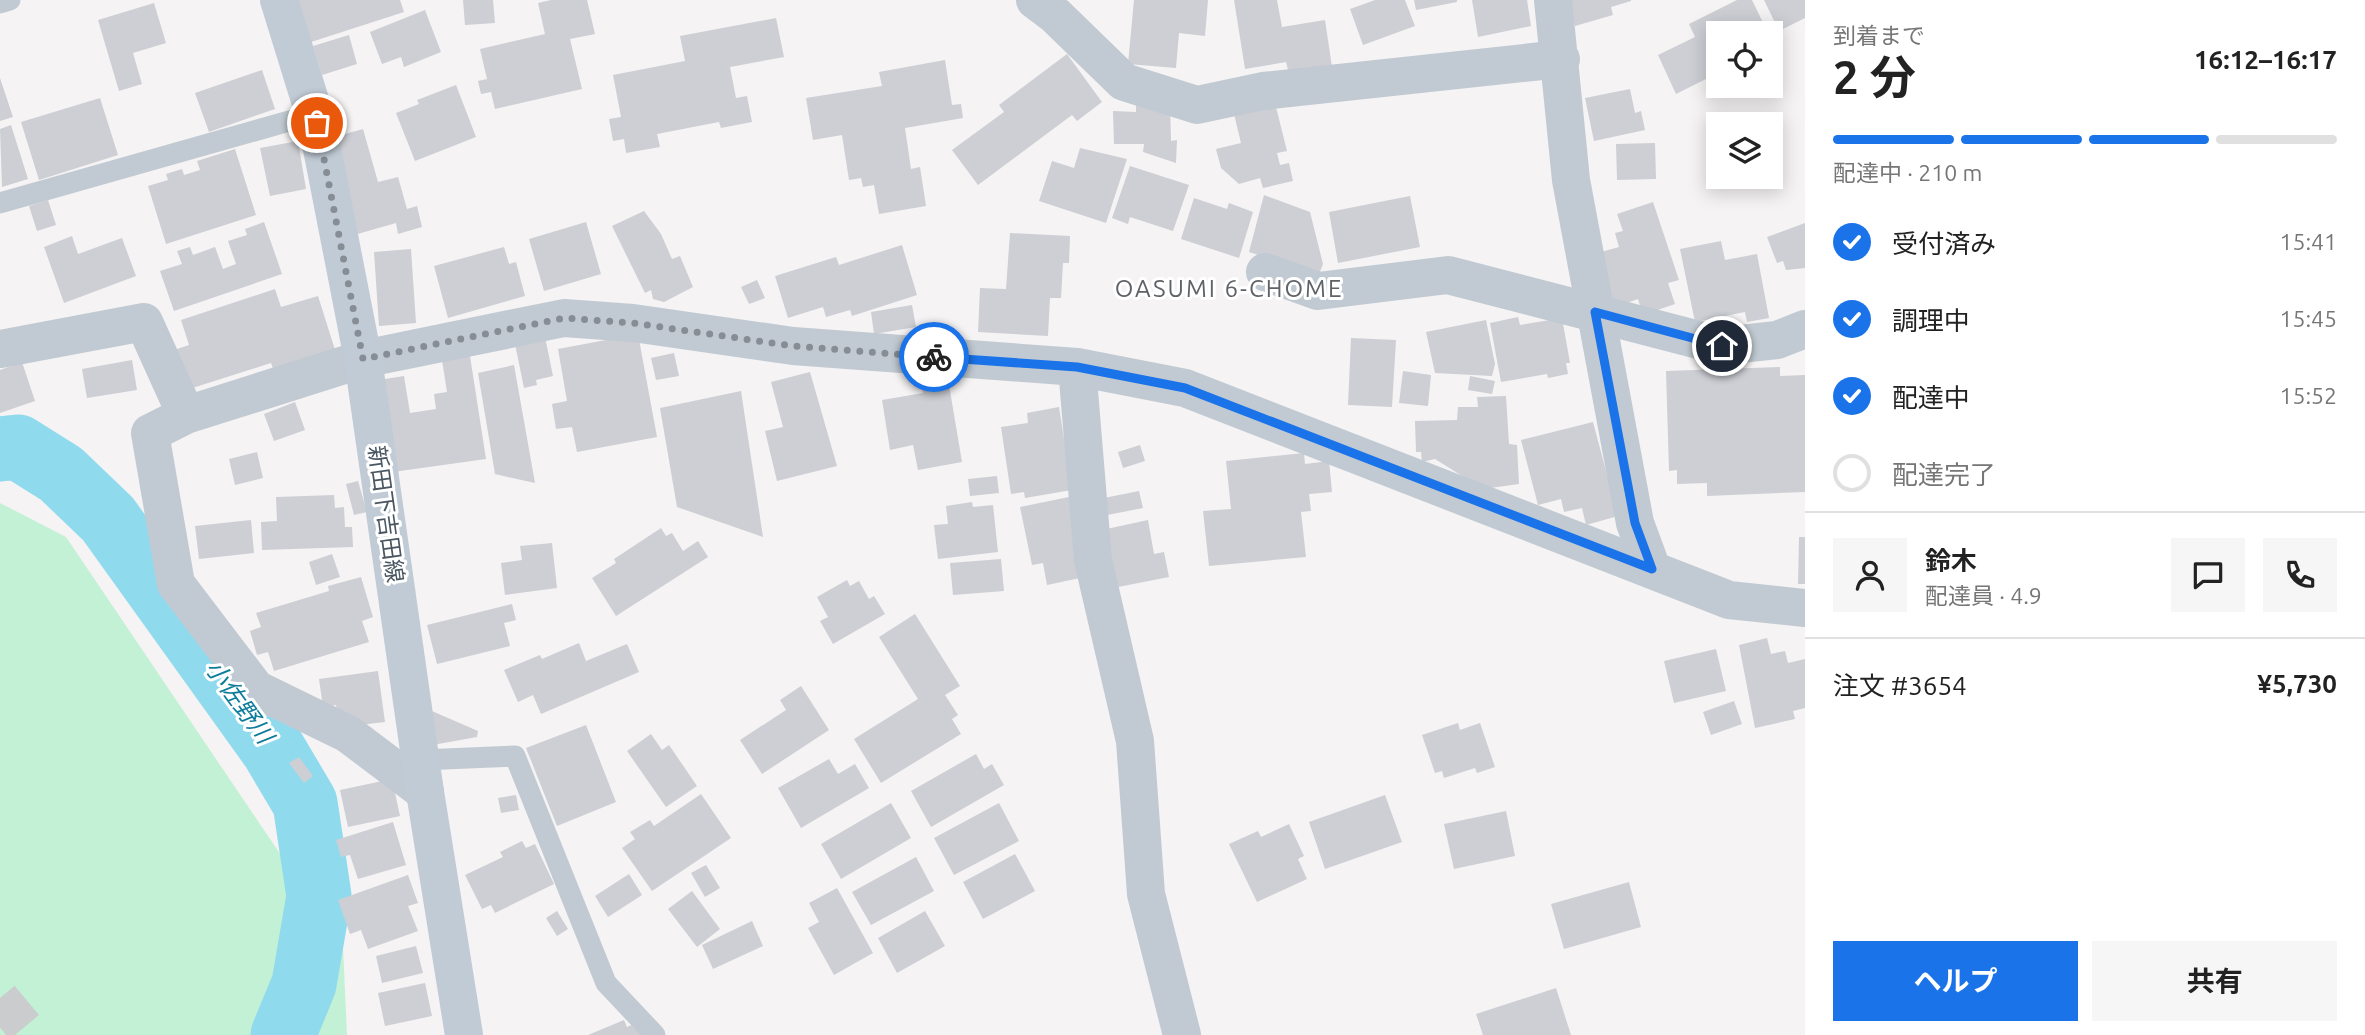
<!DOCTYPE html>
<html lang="ja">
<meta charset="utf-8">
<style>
body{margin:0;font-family:Ubuntu,"Noto Sans JP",sans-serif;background:#f6f6f6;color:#222;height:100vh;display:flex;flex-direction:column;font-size:26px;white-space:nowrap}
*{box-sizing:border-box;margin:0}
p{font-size:23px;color:#767676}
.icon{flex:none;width:38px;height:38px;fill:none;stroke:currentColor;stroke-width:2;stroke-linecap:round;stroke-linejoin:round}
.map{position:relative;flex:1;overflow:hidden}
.sheet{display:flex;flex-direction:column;background:#fff;width:560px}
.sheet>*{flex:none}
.buttons{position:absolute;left:1706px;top:21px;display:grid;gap:14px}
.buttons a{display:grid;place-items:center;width:77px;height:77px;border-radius:0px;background:#fff;box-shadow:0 4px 18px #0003;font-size:35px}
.pin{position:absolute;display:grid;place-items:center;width:60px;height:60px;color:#fff;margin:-30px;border:4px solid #fff;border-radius:50%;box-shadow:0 2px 7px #0007}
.courier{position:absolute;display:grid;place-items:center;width:70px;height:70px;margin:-35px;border:5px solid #1a73e8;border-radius:50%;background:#fff;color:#222;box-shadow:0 2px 9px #0007}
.headline em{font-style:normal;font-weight:700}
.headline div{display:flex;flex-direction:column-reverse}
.headline{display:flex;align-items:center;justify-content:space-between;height:119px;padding:0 28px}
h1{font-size:46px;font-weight:700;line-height:52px}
.bar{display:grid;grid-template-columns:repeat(4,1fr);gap:10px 7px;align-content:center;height:84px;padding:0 28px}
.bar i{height:9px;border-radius:5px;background:#e0e0e0}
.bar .current{background:#1a73e8}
.bar p{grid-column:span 4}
.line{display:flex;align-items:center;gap:18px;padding:0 28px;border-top:2px solid #e0e0e0}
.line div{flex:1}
.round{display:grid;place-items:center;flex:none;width:74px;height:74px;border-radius:0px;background:#f6f6f6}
ol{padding:0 28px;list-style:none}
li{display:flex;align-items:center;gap:21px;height:77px}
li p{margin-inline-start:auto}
li .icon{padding:7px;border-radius:50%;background:#1a73e8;color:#fff;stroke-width:4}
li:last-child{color:#767676}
li i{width:38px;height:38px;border:4px solid #e0e0e0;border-radius:50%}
.cta{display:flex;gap:14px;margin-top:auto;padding:14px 28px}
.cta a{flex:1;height:80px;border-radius:0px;background:#1a73e8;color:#fff;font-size:28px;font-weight:700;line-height:80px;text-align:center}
.cta a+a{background:#f6f6f6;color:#222}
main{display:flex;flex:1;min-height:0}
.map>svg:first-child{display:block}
.green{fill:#c3f1d5}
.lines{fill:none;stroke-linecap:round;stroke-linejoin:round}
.river{stroke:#90daee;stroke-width:65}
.building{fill:#cdcfd5}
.tertiary-tunnel{stroke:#caccce;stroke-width:38;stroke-dasharray:38 19;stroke-linecap:butt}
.service{stroke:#c1cad2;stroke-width:21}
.minor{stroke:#c1cad2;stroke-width:38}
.secondary{stroke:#c1cbd6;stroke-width:38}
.done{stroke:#868d94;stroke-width:7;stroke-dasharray:0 12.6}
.route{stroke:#1a73e8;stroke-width:9}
.labels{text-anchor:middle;stroke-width:6;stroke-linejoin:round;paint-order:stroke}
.street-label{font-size:23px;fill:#4a5661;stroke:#fff}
.neighbourhood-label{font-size:24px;letter-spacing:2px;fill:#5f6368;stroke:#fff}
.water-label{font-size:24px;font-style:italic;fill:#0c7c9b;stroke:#fff}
</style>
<main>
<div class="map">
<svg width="1805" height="1035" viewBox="0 0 1805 1035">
<rect width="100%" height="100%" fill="#f5f3f3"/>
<!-- green -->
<path class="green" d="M0,503L66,537L343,947L347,1035H0Z"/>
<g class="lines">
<!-- river -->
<path class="river" d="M0,449L18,447L61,474L108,519L273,749L305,803L319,896L304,984L283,1035"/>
</g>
<!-- building -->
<path class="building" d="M294,0H400L404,12L308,43Z
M463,0H493L495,23L465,25Z
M551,0H587L595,34L570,39L582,89L495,109L491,92L481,94L478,81L487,79L480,49L545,34L538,3Z
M1134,0H1208L1205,36L1179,33L1176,68L1128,64Z
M1234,0H1277L1282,27L1325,20L1332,67L1289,74L1286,62L1245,69Z
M1375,0H1405L1415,26L1363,45L1350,9Z
M1414,0H1457V2L1416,10Z
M1472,0H1527L1531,26L1478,37Z
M1567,0H1631V1L1611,7L1613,15L1575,26Z
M1737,0H1752L1768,33H1718V73L1676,94L1658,55L1695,37L1689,24Z
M1764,0H1805V18L1779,31Z
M154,3L166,43L133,53L142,84L119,91L98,20Z
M425,10L441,52L404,67L401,57L382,64L370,32Z
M776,18L784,57L730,67L736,98L747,96L752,122L721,128L719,122L657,134L660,147L626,153L624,139L613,141L609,119L621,117L613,75L685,61L680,36Z
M349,35L357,64L322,75L313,46Z
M1067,54L1102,102L1077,121L1072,115L978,185L952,150L1004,112L999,105Z
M945,60L952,105L961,104L963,118L905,128L911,169L920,167L926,206L879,214L874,185L863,187L861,178L849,180L842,135L813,140L806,98L882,86L879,72Z
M262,70L275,109L209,132L195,93Z
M0,78L13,117L0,121Z
M456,85L476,137L415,161L396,113L419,104L417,100Z
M1630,89L1635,113L1641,111L1645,130L1594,141L1585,98Z
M100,98L118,155L39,180L21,122Z
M1136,103H1170L1171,141L1177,140L1176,163L1143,152L1144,144H1114L1113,111L1136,112Z
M1275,103L1287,151L1277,153L1280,165L1289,163L1293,181L1263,188L1260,178L1239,184L1221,168L1216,149L1241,143L1234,114Z
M11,125L28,179L2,187L0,129Z
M363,129L378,182L398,177L407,209L417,206L422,227L398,234L396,223L354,235L327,139Z
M298,141L306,189L270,196L260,148Z
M1655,143L1656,179L1617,180L1616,144Z
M1080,148L1127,159L1106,223L1039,201L1052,161L1074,168Z
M235,149L256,215L166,244L148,186L168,180L166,174L182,169L184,175L200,170L197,161Z
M1130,166L1189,185L1173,231L1130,217L1128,224L1112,218Z
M1264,195L1310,212L1323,264L1319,274L1249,252Z
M1410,196L1420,247L1338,263L1329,212Z
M1194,198L1227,209L1229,203L1253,212L1239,258L1181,239Z
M48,200L56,225L37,231L29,206Z
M1653,202L1679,280L1668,283L1675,304L1643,315L1638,299L1612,308L1594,254L1619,247L1615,233L1623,231L1617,214Z
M644,211L661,234L672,259L680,256L693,287L664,302L653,299L651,290L645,293L612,226Z
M264,222L282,274L174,311L160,271L182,264L177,251L190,247L193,255L215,247L223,269L236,264L228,241L247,235L245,229Z
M586,222L601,274L544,291L529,239Z
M1805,223V268L1786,270L1783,261L1777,263L1767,237Z
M1010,233L1070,236L1069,263H1063L1061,298H1050L1048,336L978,332L980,288L1006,289Z
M72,236L78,254L122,238L136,276L64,303L44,247Z
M1721,241L1725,260L1757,254L1769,318L1747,322L1745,312L1695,322L1680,249Z
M902,245L917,295L852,316L850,310L826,317L823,307L788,318L775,276L836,257L839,265Z
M504,247L509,264L516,262L525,296L448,318L434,266Z
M411,249L416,323L379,326L374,252Z
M757,280L765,298L749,304L741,287Z
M275,289L281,307L318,296L336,353L275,374L271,363L183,391L171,351L189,345L181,320Z
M912,305L916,327L874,334L871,312Z
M1518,317L1520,325L1562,318L1570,363H1566L1568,374L1548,378L1547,374L1501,382L1490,323Z
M1486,320L1495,364L1492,376L1435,373L1426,332Z
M638,334L657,437L577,452L572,427L556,429L552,404L567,401L558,349Z
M545,337L553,376L536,380L537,385L524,388L515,344Z
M1351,338L1396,340L1392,407L1348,405Z
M674,353L679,376L656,380L651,358Z
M470,356L486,459L393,472L379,380L404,376L410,413L436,409L434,394L447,392L442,360Z
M132,360L137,390L87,398L82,369Z
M22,362L35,401L0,413V370Z
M514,365L535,483L495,474L478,373Z
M946,367L962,462L918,470L913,445L890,450L882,400L923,393L919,372Z
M1780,367V376L1805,375V492L1707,496V483L1677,484V470L1669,471L1666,371Z
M1403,371L1431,375L1428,406L1399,403Z
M810,372L837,466L777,481L765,431L783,427L771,382Z
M1470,376L1495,381L1492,394L1468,390Z
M741,391L763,537L677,507L660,408Z
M1506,396L1509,444L1517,445L1519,484L1483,489L1435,459L1422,462L1421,452H1416L1415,421L1457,420L1458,407H1478L1477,397Z
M295,402L305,430L274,441L264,414Z
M1059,407L1072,490L1025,498L1024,492L1011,494L1001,427L1028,423L1027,413Z
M1593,422L1618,516L1586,525L1582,508L1564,512L1561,499L1538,505L1521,440Z
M1140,445L1145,461L1123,468L1118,452Z
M257,452L263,478L235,485L229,459Z
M1304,453L1305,464L1329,461L1332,492L1309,494L1311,511L1301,512L1306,557L1209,566L1203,511L1231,509L1226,461Z
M997,476L999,493L970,496L968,479Z
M358,481L367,512L354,515L346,484Z
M1139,491L1143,508L1097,517L1094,500Z
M334,495L335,508L344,507L345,527H352L353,547L262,550L261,522L277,521L276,497Z
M1069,497L1085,577L1047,585L1043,563L1032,565L1020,507Z
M972,502L973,507L993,505L998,552L938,559L934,525L948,524L946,506Z
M251,520L254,553L199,559L195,526Z
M1148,520L1154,554L1164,552L1169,577L1113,588L1102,530Z
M661,528L666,536L672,533L683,551L698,541L708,557L616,616L592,578L616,563L614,559Z
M1799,537H1805V584H1798Z
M552,543L557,588L505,595L501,563L522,560L520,546Z
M332,554L340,577L316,585L309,562Z
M1001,559L1004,591L953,595L950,563Z
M361,577L373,617L362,621L369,642L274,671L268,652L257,655L250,631L261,627L256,613L329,591L328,586Z
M847,580L850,586L859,581L869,599L874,596L885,614L833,644L820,621L828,617L817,597Z
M512,604L516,620L504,623L510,646L437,664L427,625Z
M915,614L960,686L945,695L958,715L952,719L961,734L881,783L854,739L918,699L879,637Z
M1767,638L1771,654L1785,651L1788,663L1805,659V708L1793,711L1795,719L1755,728L1739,645Z
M579,643L586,661L627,644L639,672L541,714L533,695L518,702L504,670L540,655L542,659Z
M1716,649L1726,691L1674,703L1664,661Z
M378,671L385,722L351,726L338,718L336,705L323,707L319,679Z
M801,686L829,730L762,774L740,740L786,710L780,700Z
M1734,701L1742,724L1711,735L1703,712Z
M425,708L478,731L477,737L427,746Z
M1458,723L1460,730L1480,723L1495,767L1477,773L1475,768L1444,778L1442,771L1435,773L1422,735Z
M586,725L616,802L557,826L526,748Z
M651,734L662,750L669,745L697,786L666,807L627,751Z
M976,754L984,769L992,764L1004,785L931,827L911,791Z
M299,757L313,776L304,783L289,763Z
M829,759L838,774L855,764L869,788L801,828L778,788Z
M392,779L400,816L348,827L340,790Z
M701,794L731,838L652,891L622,848L635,839L630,832L650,820L654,826Z
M516,795L519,810L501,813L498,798Z
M1385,795L1402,842L1325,869L1309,822Z
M891,803L911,838L841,879L821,844Z
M999,803L1019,841L954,875L934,838Z
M1506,811L1515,856L1454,869L1444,824Z
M393,822L406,865L358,879L350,855L341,857L336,840Z
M1289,824L1304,856L1298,859L1307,879L1257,902L1229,844L1258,831L1261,837Z
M522,841L526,848L535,844L554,884L495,913L491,905L482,909L465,875L503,857L500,852Z
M1015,854L1035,891L983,919L963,882Z
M916,857L934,891L871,925L852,892Z
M706,865L720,888L705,897L691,873Z
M629,874L642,895L608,917L595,896Z
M408,875L418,903L408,906L418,931L368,949L361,930L350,934L338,900Z
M1629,882L1641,927L1564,949L1551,904Z
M837,888L873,953L834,975L808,928L819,922L809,903Z
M692,891L720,929L697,947L668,909Z
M557,911L568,929L557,936L546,918Z
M925,911L945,946L897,973L878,938Z
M752,921L763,946L713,969L702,945Z
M416,946L423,973L382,983L376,956Z
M425,983L432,1016L385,1026L378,993Z
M1556,988L1571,1035H1483L1476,1014Z
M624,1020L627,1027L636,1023L641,1035H588Z"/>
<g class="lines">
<!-- tertiary-tunnel -->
<path class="tertiary-tunnel" d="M0,998L31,1035"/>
<!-- service -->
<path class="service" d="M0,3L10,0
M0,203L314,114
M421,760L515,756L606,983L655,1035"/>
<!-- minor -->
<path class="minor" d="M1035,0L1055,15L1124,82L1197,105L1263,91L1561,59
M1553,0L1571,180L1635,523L1652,569
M1265,272L1318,291L1448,275L1722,346L1777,340L1805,329
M0,349L144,322L186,415L150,433L176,584L256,689L348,734L425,792
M1077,367L1093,560L1135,741L1146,894L1182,1035
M186,415L363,359L564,318L633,323L793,346L1077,367L1185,388L1729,600L1805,608"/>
<!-- secondary -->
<path class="secondary" d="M279,0L317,123L363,359L425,792L464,1035"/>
</g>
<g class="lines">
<!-- done -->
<path class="done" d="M317,123L363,359L564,318L633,323L793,346L934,357"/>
<!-- route -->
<path class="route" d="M934,357L1077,367L1185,388L1652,569L1635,523L1595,312L1722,346"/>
</g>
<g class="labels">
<!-- street labels -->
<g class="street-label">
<text transform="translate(386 514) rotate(82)" y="8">新田下吉田線</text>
</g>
<!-- neighbourhood labels -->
<g class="neighbourhood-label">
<text x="1229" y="297">OASUMI 6-CHOME</text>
</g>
<!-- water labels -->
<g class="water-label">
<text transform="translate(239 702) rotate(54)" y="8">小佐野川</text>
</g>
</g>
</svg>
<div class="buttons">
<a><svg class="icon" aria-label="locate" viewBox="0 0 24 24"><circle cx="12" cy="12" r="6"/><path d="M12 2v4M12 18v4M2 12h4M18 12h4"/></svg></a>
<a><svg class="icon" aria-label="layers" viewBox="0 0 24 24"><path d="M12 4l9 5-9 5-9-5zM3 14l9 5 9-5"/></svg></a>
</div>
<div class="pin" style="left:317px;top:123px;background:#ea580c"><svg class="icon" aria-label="bag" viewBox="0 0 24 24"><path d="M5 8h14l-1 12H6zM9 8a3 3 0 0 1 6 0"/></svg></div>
<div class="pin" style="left:1722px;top:346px;background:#1f2937"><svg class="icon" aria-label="home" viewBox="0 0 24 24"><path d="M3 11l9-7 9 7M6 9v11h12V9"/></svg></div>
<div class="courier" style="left:934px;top:357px"><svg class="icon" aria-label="bike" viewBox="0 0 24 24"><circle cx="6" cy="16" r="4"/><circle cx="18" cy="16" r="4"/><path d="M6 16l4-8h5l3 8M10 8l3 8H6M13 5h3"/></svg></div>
</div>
<section class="sheet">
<div class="headline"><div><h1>2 分</h1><p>到着まで</p></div><em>16:12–16:17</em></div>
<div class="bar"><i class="current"></i><i class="current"></i><i class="current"></i><i></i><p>配達中 · 210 m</p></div>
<ol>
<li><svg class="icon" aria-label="check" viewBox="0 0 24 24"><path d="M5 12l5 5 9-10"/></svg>受付済み<p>15:41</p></li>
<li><svg class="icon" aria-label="check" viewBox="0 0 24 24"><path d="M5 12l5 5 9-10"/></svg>調理中<p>15:45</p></li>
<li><svg class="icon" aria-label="check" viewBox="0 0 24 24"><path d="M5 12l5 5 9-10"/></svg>配達中<p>15:52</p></li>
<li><i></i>配達完了</li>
</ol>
<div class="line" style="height:126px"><a class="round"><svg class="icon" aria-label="person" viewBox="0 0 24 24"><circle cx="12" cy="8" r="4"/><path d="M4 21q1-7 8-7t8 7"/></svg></a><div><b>鈴木</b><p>配達員 · 4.9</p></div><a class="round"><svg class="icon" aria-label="chat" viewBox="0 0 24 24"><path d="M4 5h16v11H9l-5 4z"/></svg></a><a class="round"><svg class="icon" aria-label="phone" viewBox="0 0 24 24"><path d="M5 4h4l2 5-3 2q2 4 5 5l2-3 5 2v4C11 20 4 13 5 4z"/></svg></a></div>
<div class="line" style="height:91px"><div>注文 #3654</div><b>¥5,730</b></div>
<div class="cta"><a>ヘルプ</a><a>共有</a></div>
</section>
</main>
